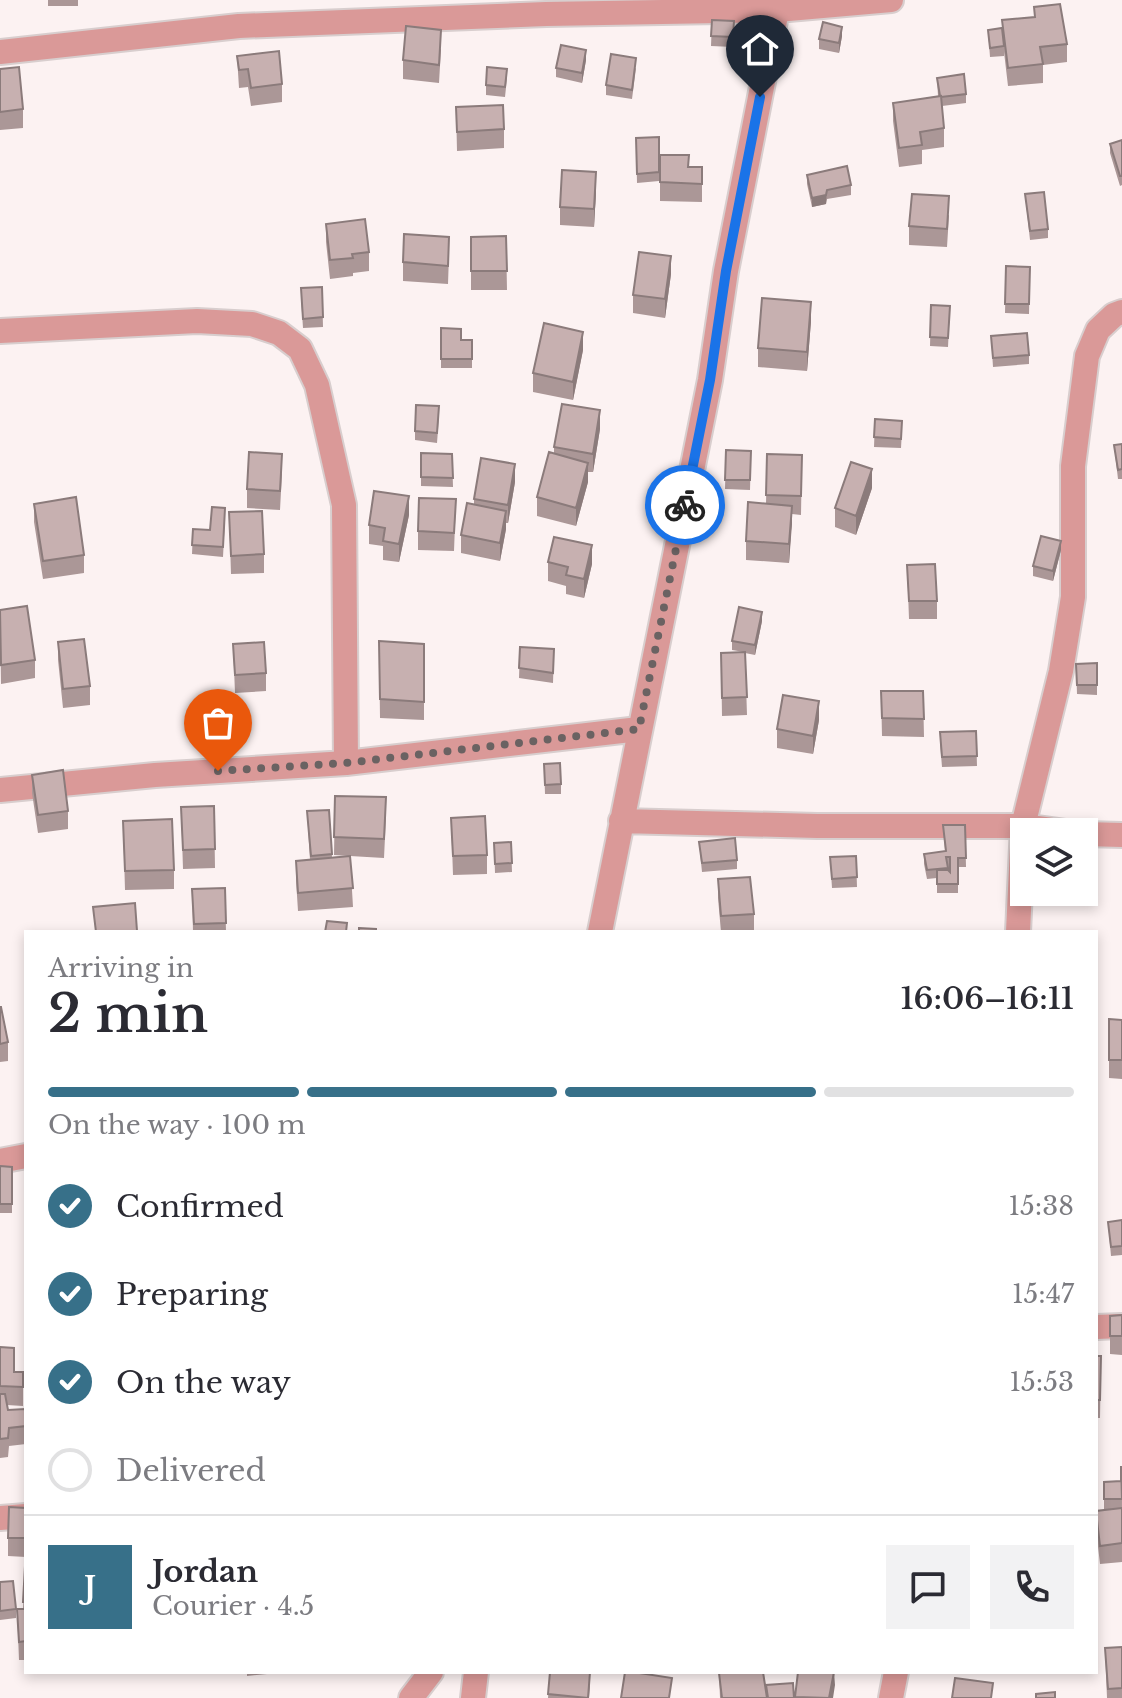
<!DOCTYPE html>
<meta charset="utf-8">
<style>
body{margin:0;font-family:"Libre Baskerville",serif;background:#f2f2f3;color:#2b2b33;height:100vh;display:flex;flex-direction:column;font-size:30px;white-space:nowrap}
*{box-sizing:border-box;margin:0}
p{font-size:26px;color:#7c7c81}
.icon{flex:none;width:44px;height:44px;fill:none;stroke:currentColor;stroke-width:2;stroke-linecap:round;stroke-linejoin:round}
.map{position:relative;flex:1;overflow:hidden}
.drawer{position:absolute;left:24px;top:930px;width:1074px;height:744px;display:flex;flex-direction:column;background:#fff;border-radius:0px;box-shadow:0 4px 12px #0003}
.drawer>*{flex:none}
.tools{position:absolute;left:1010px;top:818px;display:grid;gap:16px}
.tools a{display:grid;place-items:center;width:88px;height:88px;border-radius:0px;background:#fff;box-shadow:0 4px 12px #0003;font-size:40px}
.pin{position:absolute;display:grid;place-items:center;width:68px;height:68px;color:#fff;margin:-82px -34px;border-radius:50% 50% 50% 0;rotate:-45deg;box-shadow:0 0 8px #0007}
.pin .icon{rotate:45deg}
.courier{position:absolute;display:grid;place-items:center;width:80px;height:80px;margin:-40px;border:6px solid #1a73e8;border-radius:50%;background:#fff;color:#222;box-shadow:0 2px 10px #0007}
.overview em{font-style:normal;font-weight:600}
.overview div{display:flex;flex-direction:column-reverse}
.overview{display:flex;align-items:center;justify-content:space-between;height:136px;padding:0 24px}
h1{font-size:52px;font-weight:600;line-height:60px}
.bar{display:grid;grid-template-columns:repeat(4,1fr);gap:12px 8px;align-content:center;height:96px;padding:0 24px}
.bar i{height:10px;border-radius:6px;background:#e1e1e2}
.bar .on{background:#377089}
.bar p{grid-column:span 4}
.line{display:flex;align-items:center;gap:20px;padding:0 24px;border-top:2px solid #e1e1e2}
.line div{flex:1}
.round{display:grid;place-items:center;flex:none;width:84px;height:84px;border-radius:0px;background:#f2f2f3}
ol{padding:0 24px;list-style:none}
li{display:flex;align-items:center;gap:24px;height:88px}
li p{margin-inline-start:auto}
li .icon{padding:8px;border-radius:50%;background:#377089;color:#fff;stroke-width:4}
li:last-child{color:#7c7c81}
li i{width:44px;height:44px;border:4px solid #e1e1e2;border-radius:50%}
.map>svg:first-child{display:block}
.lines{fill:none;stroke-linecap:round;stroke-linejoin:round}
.minor-casing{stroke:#d8cece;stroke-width:28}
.minor{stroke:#da9998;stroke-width:24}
.wall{fill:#ab9797}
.shaded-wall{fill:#8b7b7b}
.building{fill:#c7b0b0;stroke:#8b7b7b;stroke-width:2}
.done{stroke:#6a6262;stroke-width:8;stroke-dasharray:0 14.4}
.route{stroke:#1a73e8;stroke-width:10}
</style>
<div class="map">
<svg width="1122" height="1698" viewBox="0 0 1122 1698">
<rect width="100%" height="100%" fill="#fcf2f2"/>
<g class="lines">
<!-- minor casing -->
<g class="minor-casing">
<path id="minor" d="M0,52L239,26L546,14L777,10L891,0
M0,331L197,321L252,324L279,333L300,349L317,385L344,505L346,763
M0,790L155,775L346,763L639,729
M621,821L817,826H1023L1066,832
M1084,834L1122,835
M600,932L710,380L726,271L779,0
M1018,932L1023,826L1061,671L1073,597V466L1087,356L1098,330L1114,315L1122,312
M0,1161L26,1156
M1096,1327L1122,1326
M0,1518L26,1516
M411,1698L431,1672
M473,1698L476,1672
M891,1698L896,1672"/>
</g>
<!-- minor -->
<use href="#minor" class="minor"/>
</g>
<!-- wall -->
<path class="wall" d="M48,0H78V6H48Z
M1034,7L1067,44V62L1043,65V83L1008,86L1004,52V56L990,57L988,30L1002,33V20L1034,17Z
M712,20L734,21L733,47L711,46Z
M842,36L839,53L819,49V39Z
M441,49L439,83L403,79V60Z
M237,56L282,84V102L251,106L248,87L239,88Z
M586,60L582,83L556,77V68Z
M636,68L632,99L606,95V85Z
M0,69L23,109V128L0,130Z
M507,78L505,97L486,95V85Z
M937,78L966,94V103L942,106L944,128V147L922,150V164L899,167L893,121V103L938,96Z
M456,107L504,129V148L457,151Z
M659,137V181L637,183L636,138Z
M1122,140V185L1120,186L1110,153V144Z
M660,155L689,167H702V202L660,201Z
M807,175L851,185V195L827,199L826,204L812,207L807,184Z
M596,191L594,227L560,225V207Z
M1025,194L1048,229V238L1030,240Z
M949,215L947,247L909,245V226Z
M326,224L369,252V271L353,273V276L330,279L326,242Z
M506,236L507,290H471V237Z
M449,255L448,284L403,281V262Z
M1006,266L1030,267L1029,314L1005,313Z
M671,274L665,318L633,313V295Z
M322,287L323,327L303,328L301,298Z
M931,305L950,306L948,347L930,346Z
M811,321L807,371L758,367V348Z
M441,328L461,340H472V368H441Z
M991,336L1029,355V364L993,367Z
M583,350L573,400L533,392V373Z
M439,416L437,443L415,440V431Z
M875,419L902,430L901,448L874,447Z
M600,429L593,472H588V482L576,526L537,516V497L554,453V447Z
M1122,444V479H1118L1114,445Z
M726,450L751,451L750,490L725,489Z
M421,453L452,454L453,487L421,486Z
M767,454L802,455L801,515L792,514L789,563L746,560V541L766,504Z
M282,473L280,510L247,508V489Z
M515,482L508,523H506V529L500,561L461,553V535L474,504V499Z
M872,488L856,535L835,527V508Z
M456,499L454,551L418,550V531Z
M34,504L84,555V573L43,579L34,522Z
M229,512L264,554V573L231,574Z
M409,515L399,562L383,560V546L369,544V525Z
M225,518L223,557L192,554L193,529L210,530Z
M1061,550L1053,581L1033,576V566Z
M548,562L592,564L584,598L566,594V586L548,581Z
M907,565L937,601V619H909Z
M0,610L35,660V678L1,684Z
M762,621L755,655L745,653L747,715L722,716L721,653L744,652L732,650V641Z
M379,641L424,644V720L380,718Z
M58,642L90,686V705L63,708L58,660Z
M233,644L266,673V691L235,693Z
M520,647L554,649L553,683L519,678Z
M1097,663V695L1077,694L1076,664Z
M881,691H923L924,737L882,736Z
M819,720L813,754L777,748V729Z
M976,731L977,766L942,767L940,742Z
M544,764L561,784V794H545Z
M32,775L68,811V829L38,833L32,793Z
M335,796L386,816L384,858L350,856L353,907L298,911L296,880V861L310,860L307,811L329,810L332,857L348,856L334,855Z
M214,806L215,868L183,869L181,807Z
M451,818L487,855V874L453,875Z
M123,821L174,870V889L125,890Z
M943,825H965L966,867H958V893H937V878L927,879L924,864V854L945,851Z
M511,842L512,872L495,873L494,843Z
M699,842L737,860V869L702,872Z
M856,856L857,887L832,888L830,857Z
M718,879L754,914V932H721L718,898Z
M225,888L226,932H193L192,889Z
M0,1007L8,1042V1061L0,1062Z
M1109,1019L1122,1020V1079L1109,1078Z
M0,1166L12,1167V1213H0Z
M1122,1220V1255L1111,1256L1108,1222Z
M1122,1315V1356V1355L1110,1354V1336Z
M0,1347L14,1372H23V1406L7,1405L8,1410L26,1422V1444L9,1446L8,1457L0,1458Z
M1096,1356H1101L1100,1418H1096Z
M1122,1466V1562L1100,1564L1096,1529V1511L1104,1510V1482L1121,1481Z
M26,1508V1660H19L17,1609H23L26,1557L8,1556V1538Z
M0,1582L16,1609V1618L0,1620Z
M1122,1647V1698H1107L1105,1648Z
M247,1672H267V1674L247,1676Z
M550,1672L590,1686L589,1698H548Z
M719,1673L767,1698H720Z"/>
<!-- shaded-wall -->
<path class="shaded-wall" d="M842,27V36L839,53V43Z
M586,50V60L582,83V73Z
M596,172V191L594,227V209Z
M827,190L826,204L812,207V198Z
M671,256V274L665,318V299Z
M811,302V321L807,371V352Z
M583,332V350L573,400V382Z
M600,410V429L593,472V454Z
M588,463V482L576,526V508Z
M515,464V482L508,523V505Z
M872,469V488L856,535V516Z
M409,496V515L399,562V544Z
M792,506V524L789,563V544Z
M506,511V529L500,561V543Z
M1061,541V550L1053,581V571Z
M592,545V564L584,598V579Z
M762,612V621L755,655V645Z
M819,701V720L813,754V736Z
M834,1672L835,1685L833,1698H829Z"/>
<!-- building -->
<path class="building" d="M1060,4L1067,44L1040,47L1043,64L1008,68L1002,20L1035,17L1034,7Z
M712,20L734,21L733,37L711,36Z
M823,22L842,27L839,43L819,39Z
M406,26L441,30L439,65L403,60Z
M1002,28L1004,46L990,48L988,30Z
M561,45L586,50L582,73L556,68Z
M279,51L282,84L251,88L248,69L239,70L237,56Z
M611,54L636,58L632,90L606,85Z
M19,67L23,109L0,112V69Z
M487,67L507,69L505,87L486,85Z
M964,74L966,94L941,97L940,96L937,78Z
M941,96L944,128L920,132L922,145L899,148L893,103Z
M503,105L504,129L457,132L456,107Z
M659,137V172L637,174L636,138Z
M1122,140V176H1120L1110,144Z
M660,155H689L688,167H702V184L660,182Z
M847,166L851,185L827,190L826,195L812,198L807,175Z
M562,170L596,172L594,209L560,207Z
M1044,192L1048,229L1030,231L1025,194Z
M912,194L949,196L947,229L909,226Z
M365,219L369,252L352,254L353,258L330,260L326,224Z
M404,234L449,237L448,266L403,262Z
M506,236L507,271H471V237Z
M639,252L671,256L665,299L633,295Z
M1006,266L1030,267L1029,304H1005Z
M322,287L323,317L303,319L301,288Z
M762,298L811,302L807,352L758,348Z
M931,305L950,306L948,338L930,337Z
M544,323L583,332L573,382L533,373Z
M441,328L461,329V340H472V359H441Z
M1027,333L1029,355L993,358L991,336Z
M562,404L600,410L593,454L554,447Z
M416,405L439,406L437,433L415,431Z
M875,419L902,421L901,439L874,437Z
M1122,444V469L1118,470L1114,445Z
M726,450L751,451L750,480H725Z
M249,452L282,454L280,491L247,489Z
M549,452L588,463L576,508L537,497Z
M421,453L452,454L453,478L421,477Z
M767,454L802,455L801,496L766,495Z
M481,458L515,464L508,505L474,499Z
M851,462L872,469L856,516L835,508Z
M374,491L409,496L399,544L383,541L385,528L369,525Z
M76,497L84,555L43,561L34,504Z
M419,498L456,499L454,533L418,531Z
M748,502L792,506L789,544L746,541Z
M467,503L506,511L500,543L461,535Z
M212,507L225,508L223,547L192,545L193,529L210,530Z
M262,511L264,554L231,556L229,512Z
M1041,536L1061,541L1053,571L1033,566Z
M554,537L592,545L584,579L566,575L568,567L548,562Z
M935,564L937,601H909L907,565Z
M27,606L35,660L1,665L0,610Z
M739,607L762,612L755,645L732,641Z
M84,639L90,686L63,689L58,642Z
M379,641L424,644V702L380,699Z
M264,642L266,673L235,675L233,644Z
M520,647L554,649L553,673L519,668Z
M745,652L747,697L722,698L721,653Z
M1097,663V685H1077L1076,664Z
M881,691H923L924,719L882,718Z
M783,695L819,701L813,736L777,729Z
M976,731L977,756L942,757L940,732Z
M560,763L561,784L545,785L544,764Z
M63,770L68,811L38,815L32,775Z
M335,796L386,797L384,839L334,837Z
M214,806L215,849L183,850L181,807Z
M329,810L332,854L311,856L307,811Z
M485,816L487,855L453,856L451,818Z
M172,819L174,870L125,871L123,821Z
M943,825H965L966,858H958V884H937V870H948L950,872V857H946L948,868L927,870L924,854L946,851Z
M735,838L737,860L702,863L699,842Z
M511,842L512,863L495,864L494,843Z
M350,856L353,888L298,893L296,861Z
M856,856L857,877L832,879L830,857Z
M750,877L754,914L721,916L718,879Z
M225,888L226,923L194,924L192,889Z
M135,903L137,931H142V932H96L93,907Z
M327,921L347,923L346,932H325Z
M359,928L376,929V932H359Z
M0,1007H1L8,1042L0,1044Z
M1109,1019L1122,1020V1060H1109Z
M0,1166L12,1167V1204H0Z
M1122,1220V1246L1111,1247L1108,1222Z
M1122,1315V1337V1336H1110V1316Z
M0,1347L14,1348V1372H23V1387L0,1386Z
M1096,1356H1101L1100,1400H1096Z
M0,1394H5L8,1410L25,1409L26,1426L9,1428L8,1438L0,1439Z
M1121,1466L1122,1499H1104V1482L1121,1481Z
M9,1507L26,1508V1538H8Z
M1122,1508V1543L1100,1546L1096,1511Z
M26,1548V1602H23Z
M13,1581L16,1609L0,1611V1582Z
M17,1609H26V1641L19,1642Z
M1122,1647V1688L1108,1689L1105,1648Z
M550,1672H590L588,1698L548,1694Z
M625,1672H633L672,1678L669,1698H621Z
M727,1672H763L767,1698H722L719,1673Z
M798,1672H834L829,1698L795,1697Z
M955,1678L993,1683L991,1698H952Z
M793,1683L794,1698H768L766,1685Z
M1055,1692V1698H1036V1694Z"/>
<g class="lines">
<!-- done -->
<path class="done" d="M218,771L346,763L639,729L685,505"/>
<!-- route -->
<path class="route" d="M685,505L710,380L726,271L760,97"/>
</g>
</svg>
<div class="tools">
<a><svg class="icon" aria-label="layers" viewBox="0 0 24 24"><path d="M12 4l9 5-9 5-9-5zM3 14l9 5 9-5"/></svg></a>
</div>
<div class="pin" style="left:218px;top:771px;background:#ea580c"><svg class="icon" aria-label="bag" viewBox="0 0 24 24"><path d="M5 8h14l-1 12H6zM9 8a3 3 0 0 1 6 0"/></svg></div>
<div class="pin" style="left:760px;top:97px;background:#1f2937"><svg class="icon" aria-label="home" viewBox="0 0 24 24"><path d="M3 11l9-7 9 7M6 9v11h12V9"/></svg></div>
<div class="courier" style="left:685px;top:505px"><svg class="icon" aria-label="bike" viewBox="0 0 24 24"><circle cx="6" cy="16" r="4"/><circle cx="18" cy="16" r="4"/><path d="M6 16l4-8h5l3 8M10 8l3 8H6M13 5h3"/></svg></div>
<section class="drawer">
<div class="overview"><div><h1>2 min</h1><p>Arriving in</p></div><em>16:06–16:11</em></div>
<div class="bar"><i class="on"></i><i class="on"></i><i class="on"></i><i></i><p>On the way · 100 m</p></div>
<ol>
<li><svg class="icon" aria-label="check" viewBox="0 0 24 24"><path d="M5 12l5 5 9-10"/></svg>Confirmed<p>15:38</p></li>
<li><svg class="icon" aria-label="check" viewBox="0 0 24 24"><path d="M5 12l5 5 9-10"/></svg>Preparing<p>15:47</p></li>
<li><svg class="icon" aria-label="check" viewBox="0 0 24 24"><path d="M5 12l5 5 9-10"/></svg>On the way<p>15:53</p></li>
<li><i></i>Delivered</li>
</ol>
<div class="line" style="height:144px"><b class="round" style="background:#377089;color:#fff">J</b><div><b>Jordan</b><p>Courier · 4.5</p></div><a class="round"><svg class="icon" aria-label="chat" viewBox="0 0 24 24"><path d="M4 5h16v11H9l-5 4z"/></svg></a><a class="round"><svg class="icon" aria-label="phone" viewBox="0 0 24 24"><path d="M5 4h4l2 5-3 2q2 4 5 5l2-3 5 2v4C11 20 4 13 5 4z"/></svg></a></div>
</section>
</div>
